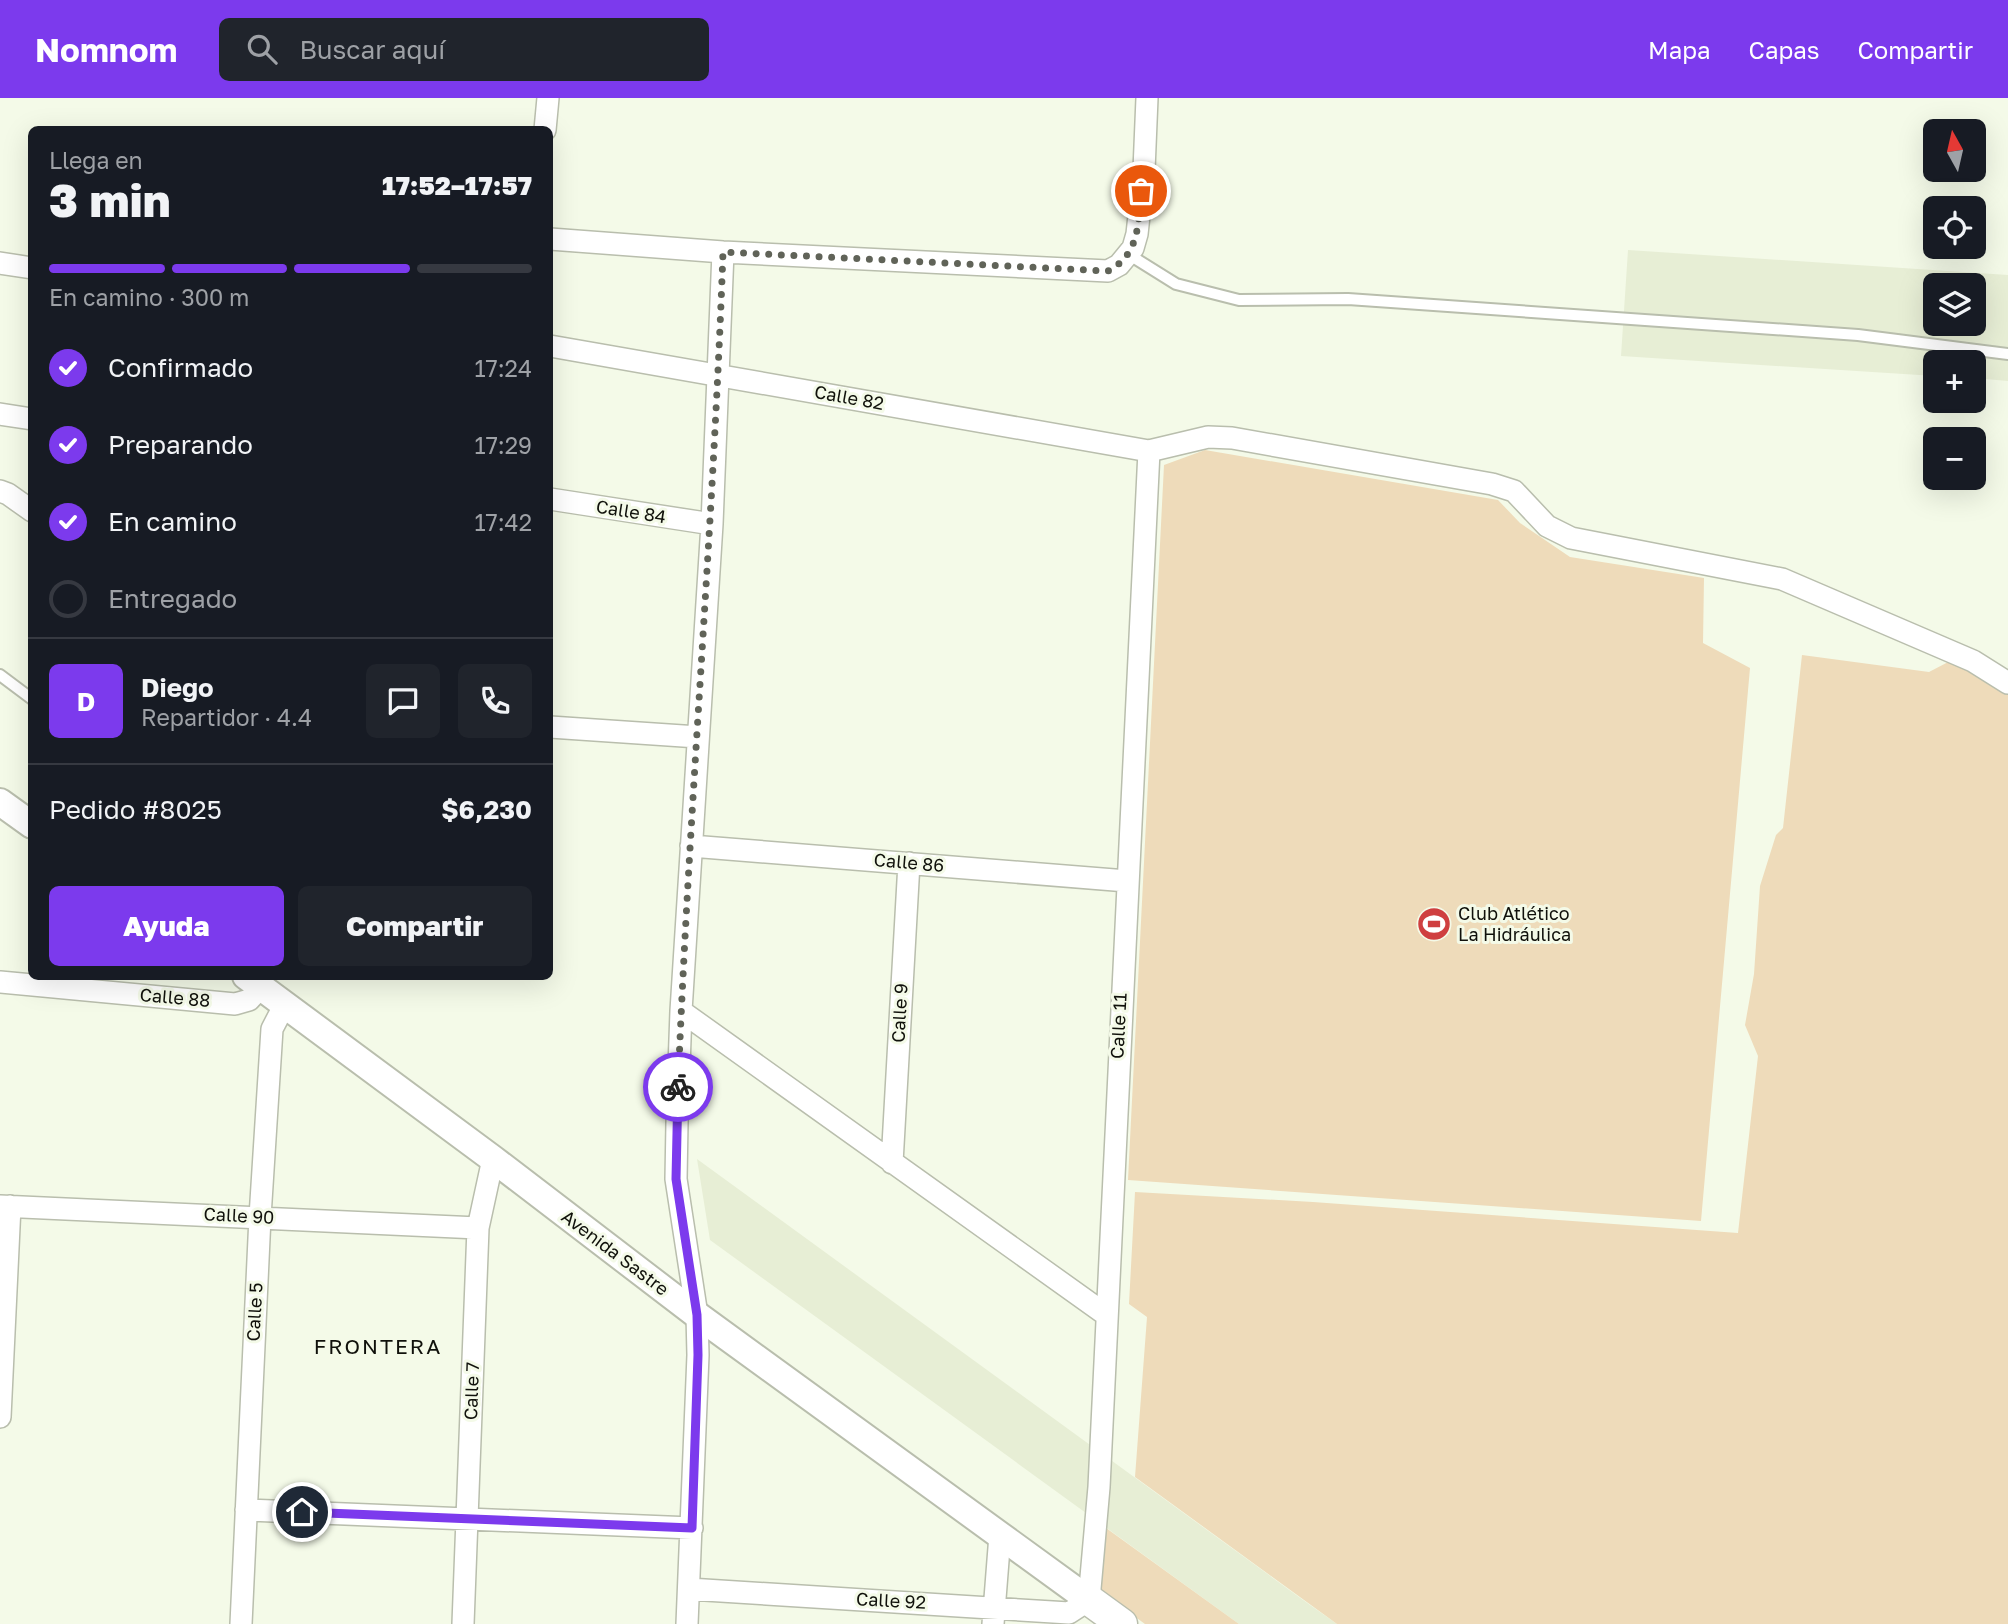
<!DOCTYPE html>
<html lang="es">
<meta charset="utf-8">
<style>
body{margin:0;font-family:"Golos Text",sans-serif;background:#20242c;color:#f1f3f6;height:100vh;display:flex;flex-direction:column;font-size:26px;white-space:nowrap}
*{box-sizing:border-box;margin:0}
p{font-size:23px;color:#9ea1a6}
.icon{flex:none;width:38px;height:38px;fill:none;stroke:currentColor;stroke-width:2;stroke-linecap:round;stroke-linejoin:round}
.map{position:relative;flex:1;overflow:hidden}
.side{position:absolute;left:28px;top:28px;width:525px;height:854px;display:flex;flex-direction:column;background:#171b24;border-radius:10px;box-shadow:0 7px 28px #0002}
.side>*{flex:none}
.needle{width:46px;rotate:352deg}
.tools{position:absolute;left:1923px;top:21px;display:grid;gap:14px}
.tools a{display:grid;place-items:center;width:63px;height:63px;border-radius:10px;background:#171b24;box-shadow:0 7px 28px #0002;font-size:35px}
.pin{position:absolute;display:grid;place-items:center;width:60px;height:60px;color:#fff;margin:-30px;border:4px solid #fff;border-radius:50%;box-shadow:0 2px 7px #0007}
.courier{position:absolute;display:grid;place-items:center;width:70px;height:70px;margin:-35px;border:5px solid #7c3aed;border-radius:50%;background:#fff;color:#222;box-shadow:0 2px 9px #0007}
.headline em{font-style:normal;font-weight:800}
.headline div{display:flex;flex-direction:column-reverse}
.headline{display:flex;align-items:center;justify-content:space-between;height:119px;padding:0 21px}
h1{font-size:46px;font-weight:800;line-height:52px}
.bar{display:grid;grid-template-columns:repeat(4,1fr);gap:10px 7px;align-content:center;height:84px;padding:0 21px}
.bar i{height:9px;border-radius:5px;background:#363941}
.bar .current{background:#7c3aed}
.bar p{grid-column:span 4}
.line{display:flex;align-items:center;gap:18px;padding:0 21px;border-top:2px solid #363941}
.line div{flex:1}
.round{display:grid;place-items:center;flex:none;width:74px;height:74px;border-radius:10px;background:#20242c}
ol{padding:0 21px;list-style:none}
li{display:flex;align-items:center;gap:21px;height:77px}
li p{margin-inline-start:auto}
li .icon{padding:7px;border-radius:50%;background:#7c3aed;color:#fff;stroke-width:4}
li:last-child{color:#9ea1a6}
li i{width:38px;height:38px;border:4px solid #363941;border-radius:50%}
.primary-button{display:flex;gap:14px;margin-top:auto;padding:14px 21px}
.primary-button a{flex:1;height:80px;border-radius:10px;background:#7c3aed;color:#fff;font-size:28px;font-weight:800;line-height:80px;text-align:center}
.primary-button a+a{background:#20242c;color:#f1f3f6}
header{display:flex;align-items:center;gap:42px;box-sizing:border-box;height:98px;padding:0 35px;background:#7c3aed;color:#fff}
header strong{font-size:33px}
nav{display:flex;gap:38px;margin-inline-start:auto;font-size:24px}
.search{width:490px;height:63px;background:#20242c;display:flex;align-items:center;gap:18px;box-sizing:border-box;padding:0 24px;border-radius:10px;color:#9ea1a6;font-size:26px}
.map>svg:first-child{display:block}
.built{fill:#e7eed5;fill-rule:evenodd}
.green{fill:#eedbba}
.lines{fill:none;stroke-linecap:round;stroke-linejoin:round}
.service-casing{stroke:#b9bead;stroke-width:14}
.minor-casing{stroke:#b9bead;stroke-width:24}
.tertiary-casing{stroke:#b9bead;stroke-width:30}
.secondary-casing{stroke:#b9bead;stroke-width:33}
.service{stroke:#fff;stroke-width:10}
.minor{stroke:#fff;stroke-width:21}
.tertiary{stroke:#fff;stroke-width:26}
.secondary{stroke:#fff;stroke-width:30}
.done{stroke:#606358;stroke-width:7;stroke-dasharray:0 12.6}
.route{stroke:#7c3aed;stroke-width:9}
.labels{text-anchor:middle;stroke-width:6;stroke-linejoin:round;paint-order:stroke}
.street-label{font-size:18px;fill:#10110b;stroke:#f4fae8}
.poi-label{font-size:18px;fill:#10110b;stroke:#f4fae8;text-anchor:start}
.quarter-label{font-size:21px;letter-spacing:2px;fill:#10110b;stroke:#f4fae8}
</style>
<header>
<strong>Nomnom</strong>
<div class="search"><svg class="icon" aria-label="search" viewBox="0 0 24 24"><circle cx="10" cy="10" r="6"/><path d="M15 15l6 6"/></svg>Buscar aquí</div>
<nav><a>Mapa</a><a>Capas</a><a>Compartir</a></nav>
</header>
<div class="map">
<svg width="2008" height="1526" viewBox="0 0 2008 1526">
<rect width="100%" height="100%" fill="#f4fae8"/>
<!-- built -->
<path class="built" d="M1628,152L2008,177V283L1974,280V264H1936L1935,278L1621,258ZM1936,187H1974V226H1936Z
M697,1061L1310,1507L1337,1526H1239L1137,1452L710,1142Z"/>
<!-- green -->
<path class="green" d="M1205,352L1498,402L1520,425L1570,459L1704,480L1703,545L1750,570L1701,1123L1128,1082L1164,367Z
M1802,557L1929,574L1952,562L2008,585V1526H1337L1135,1379L1147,1219L1129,1206L1135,1094L1313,1104L1738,1135L1758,958L1745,927L1754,876L1760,788L1776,737L1783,730Z
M1106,1430L1239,1526H1145L1100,1493Z"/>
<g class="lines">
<!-- service casing -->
<g class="service-casing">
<path id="service" d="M1128,156L1176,186L1239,202L1348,201L1858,237L2008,256
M0,577L32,601"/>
</g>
<!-- minor casing -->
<g class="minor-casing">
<path id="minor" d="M545,32L548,0
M550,141L723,154L1108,173L1119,167L1133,150L1137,136L1144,72L1147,0
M0,165L32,170
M550,248L1149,353L1208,339L1232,340L1492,386L1514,393L1547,428L1571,440L1782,481L1973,563L2008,585
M0,316L32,321
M0,393L8,396L32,413
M550,401L712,426
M550,629L698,639
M691,748L1127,783
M0,884L235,906L249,902L261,889
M681,913L1105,1216
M892,1065L909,765
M0,1108L478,1130
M0,1319L10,1108
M246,1412L692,1430
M689,1491L1069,1515L1089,1502L1099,1389L1149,353
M241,1526L260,1119L272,931L285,906
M463,1526L478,1130L493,1061
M687,1526L698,1257L697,1217L676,1081L677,1025L681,913L712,426L723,154
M993,1526L1000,1437"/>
</g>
<!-- tertiary casing -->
<g class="tertiary-casing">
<path id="tertiary" d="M0,704L32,727
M246,878L493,1061L697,1217L1089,1502"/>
</g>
<!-- secondary casing -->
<g class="secondary-casing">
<path id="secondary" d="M1089,1502L1122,1526"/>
</g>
<!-- service -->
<use href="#service" class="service"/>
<!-- minor -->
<use href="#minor" class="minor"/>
<!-- tertiary -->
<use href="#tertiary" class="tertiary"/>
<!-- secondary -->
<use href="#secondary" class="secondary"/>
</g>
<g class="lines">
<!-- done -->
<path class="done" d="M678,989C689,711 713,433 723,154L1108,173C1140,156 1138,126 1141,93"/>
<!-- route -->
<path class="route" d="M302,1414L692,1430L698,1257L697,1217L676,1081L678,989"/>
</g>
<!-- icons -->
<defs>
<g id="stadium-disc" transform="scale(1.75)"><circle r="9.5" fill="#cf3f40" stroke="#f4fae8"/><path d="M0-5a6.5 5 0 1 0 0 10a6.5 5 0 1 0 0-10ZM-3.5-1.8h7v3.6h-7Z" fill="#fff"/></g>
</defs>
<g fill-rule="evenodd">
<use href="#stadium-disc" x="1434" y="826"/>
</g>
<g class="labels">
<!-- street labels -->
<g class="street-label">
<text transform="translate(849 300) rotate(10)" y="6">Calle 82</text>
<text transform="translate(631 414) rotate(9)" y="6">Calle 84</text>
<text transform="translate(909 765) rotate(5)" y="6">Calle 86</text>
<text transform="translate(175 900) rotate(5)" y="6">Calle 88</text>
<text transform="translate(900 915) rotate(-87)" y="6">Calle 9</text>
<text transform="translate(1119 928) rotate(-87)" y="6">Calle 11</text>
<text transform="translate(239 1118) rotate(3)" y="6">Calle 90</text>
<text transform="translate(615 1155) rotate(37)" y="6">Avenida Sastre</text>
<text transform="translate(255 1214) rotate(-87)" y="6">Calle 5</text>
<text transform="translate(472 1293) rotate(-88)" y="6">Calle 7</text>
<text transform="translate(891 1503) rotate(3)" y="6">Calle 92</text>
</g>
<!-- poi labels -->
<g class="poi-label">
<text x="1458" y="822">Club Atlético<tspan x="1458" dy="21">La Hidráulica</tspan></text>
</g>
<!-- quarter labels -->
<g class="quarter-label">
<text x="378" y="1256">FRONTERA</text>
</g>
</g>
</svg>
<div class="tools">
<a><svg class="needle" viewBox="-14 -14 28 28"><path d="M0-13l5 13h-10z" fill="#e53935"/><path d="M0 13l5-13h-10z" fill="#9ea1a6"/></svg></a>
<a><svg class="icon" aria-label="locate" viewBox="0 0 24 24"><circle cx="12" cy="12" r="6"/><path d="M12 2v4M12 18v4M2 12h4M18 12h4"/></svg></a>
<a><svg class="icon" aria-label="layers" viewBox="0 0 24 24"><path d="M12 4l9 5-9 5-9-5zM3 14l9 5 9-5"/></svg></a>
<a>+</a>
<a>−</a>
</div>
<div class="pin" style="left:1141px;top:93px;background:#ea580c"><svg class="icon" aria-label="bag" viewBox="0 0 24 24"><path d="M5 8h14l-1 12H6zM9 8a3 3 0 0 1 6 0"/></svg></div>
<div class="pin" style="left:302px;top:1414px;background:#1f2937"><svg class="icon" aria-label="home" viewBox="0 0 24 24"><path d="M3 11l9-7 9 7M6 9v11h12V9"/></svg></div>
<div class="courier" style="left:678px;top:989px"><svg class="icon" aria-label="bike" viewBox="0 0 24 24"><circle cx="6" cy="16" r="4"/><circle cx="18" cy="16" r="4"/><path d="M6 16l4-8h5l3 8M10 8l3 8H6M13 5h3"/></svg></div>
<section class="side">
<div class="headline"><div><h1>3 min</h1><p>Llega en</p></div><em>17:52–17:57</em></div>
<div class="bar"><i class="current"></i><i class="current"></i><i class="current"></i><i></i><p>En camino · 300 m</p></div>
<ol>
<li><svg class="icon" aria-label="check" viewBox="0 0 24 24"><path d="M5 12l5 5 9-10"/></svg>Confirmado<p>17:24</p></li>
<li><svg class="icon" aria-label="check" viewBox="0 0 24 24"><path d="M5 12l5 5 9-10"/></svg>Preparando<p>17:29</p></li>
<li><svg class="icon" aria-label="check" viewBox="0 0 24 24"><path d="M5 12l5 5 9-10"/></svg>En camino<p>17:42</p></li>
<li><i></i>Entregado</li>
</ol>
<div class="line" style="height:126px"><b class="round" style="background:#7c3aed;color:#fff">D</b><div><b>Diego</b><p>Repartidor · 4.4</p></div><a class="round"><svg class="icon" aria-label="chat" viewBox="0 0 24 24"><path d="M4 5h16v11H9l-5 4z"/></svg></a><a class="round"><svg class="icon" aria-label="phone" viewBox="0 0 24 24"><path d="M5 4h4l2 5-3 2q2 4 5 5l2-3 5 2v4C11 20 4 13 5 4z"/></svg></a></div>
<div class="line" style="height:91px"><div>Pedido #8025</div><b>$6,230</b></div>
<div class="primary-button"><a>Ayuda</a><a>Compartir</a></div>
</section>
</div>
